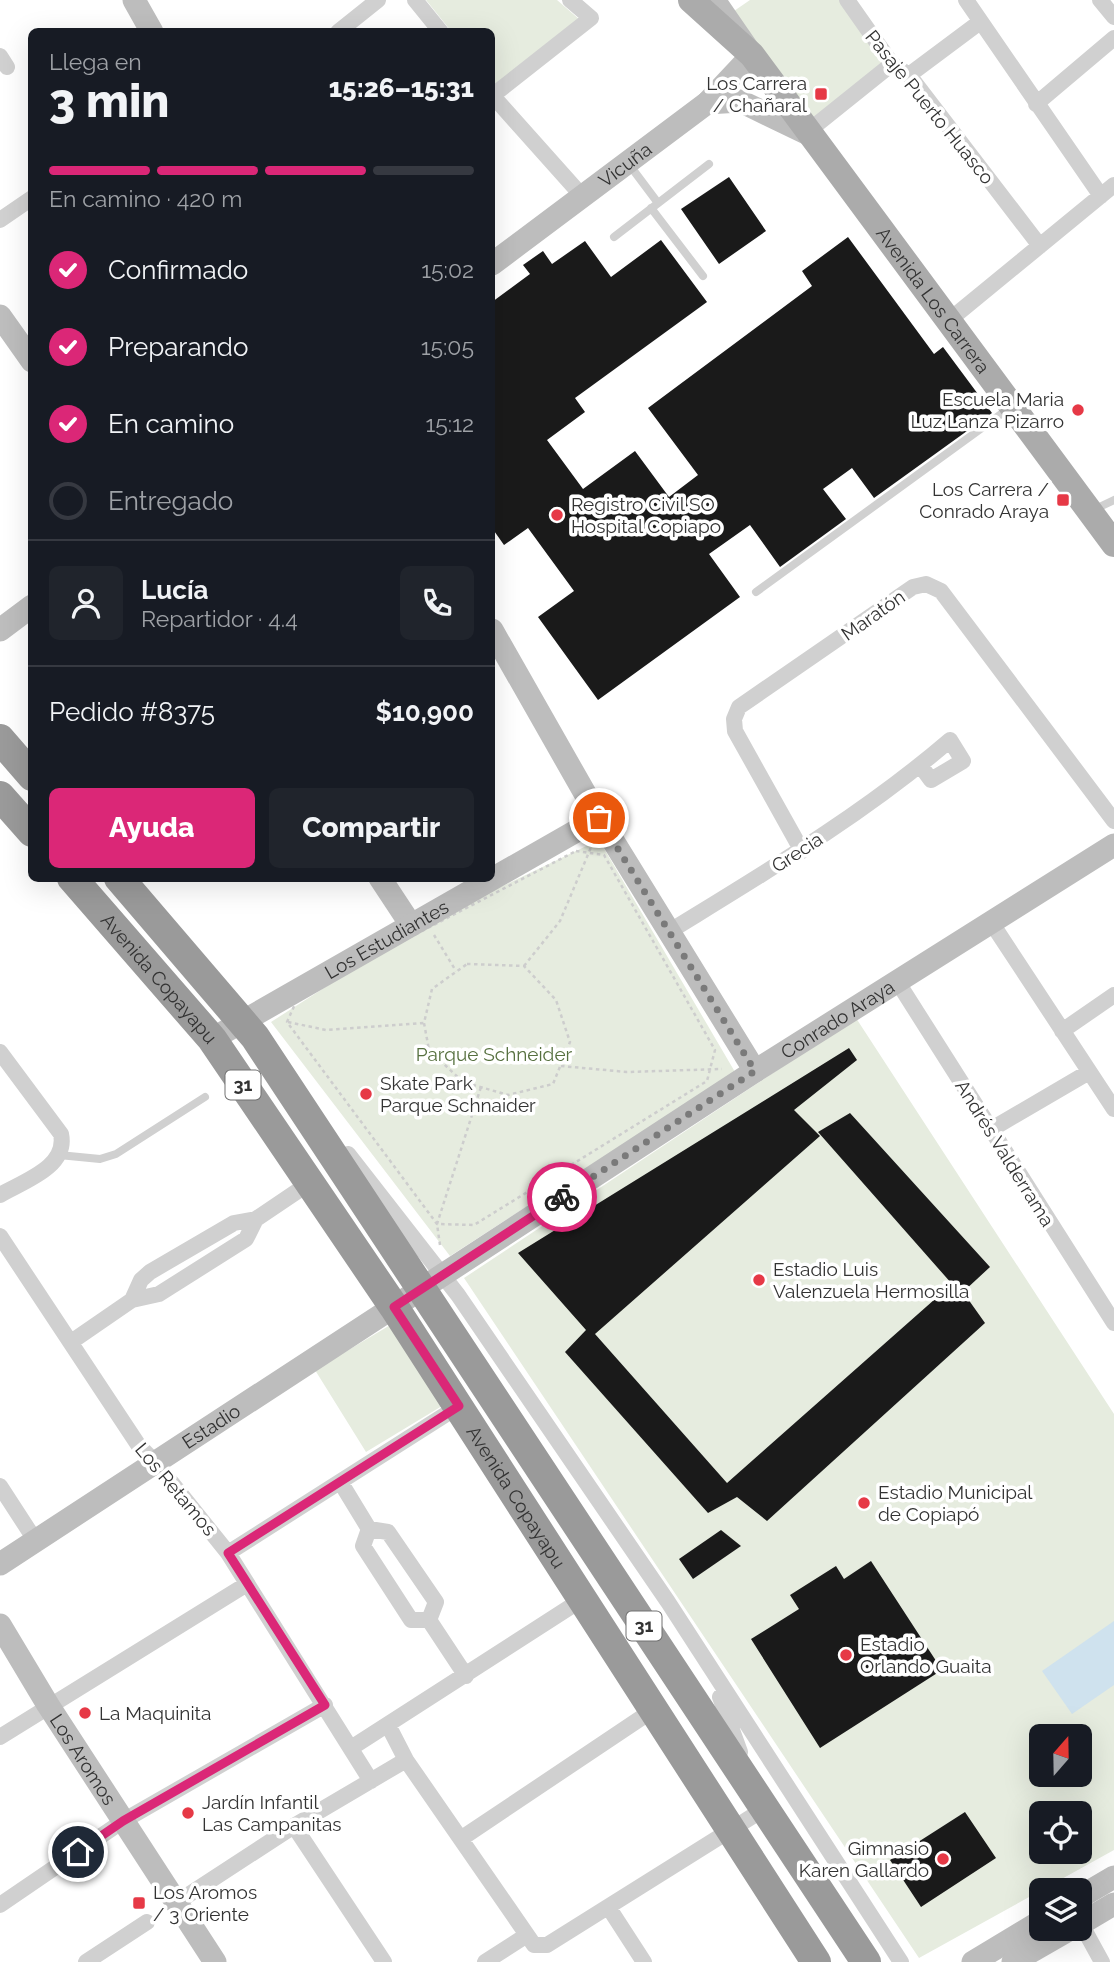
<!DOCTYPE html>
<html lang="es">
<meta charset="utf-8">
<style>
body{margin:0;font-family:Raleway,sans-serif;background:#20242c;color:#f1f3f6;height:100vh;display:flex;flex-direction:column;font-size:26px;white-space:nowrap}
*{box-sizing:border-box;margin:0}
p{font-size:23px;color:#9ea1a6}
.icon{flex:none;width:38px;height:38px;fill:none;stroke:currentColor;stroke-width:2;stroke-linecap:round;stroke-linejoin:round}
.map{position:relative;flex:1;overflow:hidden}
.sheet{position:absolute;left:28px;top:28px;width:467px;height:854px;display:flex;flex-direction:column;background:#171b24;border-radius:10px;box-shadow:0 7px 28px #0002}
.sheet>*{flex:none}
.needle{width:46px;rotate:20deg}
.controls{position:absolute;left:1029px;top:1724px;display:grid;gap:14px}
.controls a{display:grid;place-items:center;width:63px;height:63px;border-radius:10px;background:#171b24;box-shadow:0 7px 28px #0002;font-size:35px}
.pin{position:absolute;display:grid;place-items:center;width:60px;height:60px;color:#fff;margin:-30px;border:4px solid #fff;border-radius:50%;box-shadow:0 2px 7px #0007}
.courier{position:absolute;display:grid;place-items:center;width:70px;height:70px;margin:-35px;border:5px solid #db2777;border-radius:50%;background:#fff;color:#222;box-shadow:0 2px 9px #0007}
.headline em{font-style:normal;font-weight:800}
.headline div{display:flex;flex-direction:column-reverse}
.headline{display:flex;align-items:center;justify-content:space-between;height:119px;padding:0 21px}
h1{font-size:46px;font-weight:800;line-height:52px}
.bar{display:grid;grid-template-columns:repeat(4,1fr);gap:10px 7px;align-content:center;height:84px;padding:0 21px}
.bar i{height:9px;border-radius:5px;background:#363941}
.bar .current{background:#db2777}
.bar p{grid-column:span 4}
.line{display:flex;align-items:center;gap:18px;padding:0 21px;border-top:2px solid #363941}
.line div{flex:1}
.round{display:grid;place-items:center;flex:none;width:74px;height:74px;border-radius:10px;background:#20242c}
ol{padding:0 21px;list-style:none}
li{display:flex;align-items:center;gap:21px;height:77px}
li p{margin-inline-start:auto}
li .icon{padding:7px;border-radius:50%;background:#db2777;color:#fff;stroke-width:4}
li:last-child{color:#9ea1a6}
li i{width:38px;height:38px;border:4px solid #363941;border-radius:50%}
.button{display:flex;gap:14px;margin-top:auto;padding:14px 21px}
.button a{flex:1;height:80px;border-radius:10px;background:#db2777;color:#fff;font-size:28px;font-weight:800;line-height:80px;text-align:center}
.button a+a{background:#20242c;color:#f1f3f6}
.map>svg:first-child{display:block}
.green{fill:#e6ecdf;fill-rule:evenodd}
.water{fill:#cfe2ee}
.building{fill:#1a1a1a}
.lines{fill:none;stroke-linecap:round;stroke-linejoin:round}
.path{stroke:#cdcdcd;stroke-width:2.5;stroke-dasharray:3.5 3.5;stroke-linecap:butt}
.lane{stroke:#d0d0d0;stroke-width:8}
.street{stroke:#d0d0d0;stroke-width:16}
.secondary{stroke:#bdbdbd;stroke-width:23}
.primary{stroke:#ababab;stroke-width:26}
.highway{stroke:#9a9a9a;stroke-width:30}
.done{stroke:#7a7a7a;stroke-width:7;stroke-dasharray:0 12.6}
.route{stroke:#db2777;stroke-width:9}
.poi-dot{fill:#e63946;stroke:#fff;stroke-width:2.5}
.labels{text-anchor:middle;stroke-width:7;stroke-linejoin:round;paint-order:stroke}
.shield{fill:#fff;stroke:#707070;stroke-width:2}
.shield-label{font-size:18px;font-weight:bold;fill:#333}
.poi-label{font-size:19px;fill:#333;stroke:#fff;text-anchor:start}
.street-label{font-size:19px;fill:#333;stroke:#fff}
.park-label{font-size:19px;fill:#56703f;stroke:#fff}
</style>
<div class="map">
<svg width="1114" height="1962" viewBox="0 0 1114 1962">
<rect width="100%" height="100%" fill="#fff"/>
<!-- green -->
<path class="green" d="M426,0H557L580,20L496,86L492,81V32L451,31Z
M750,0H843L885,61L813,120L734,11Z
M599,840L735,1072L450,1256L271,1022L427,922Z
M856,1018L1114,1414V1850L919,1958L464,1278ZM1041,1736H1080V1774H1041ZM1041,1813H1080V1852H1041Z
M392,1324L442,1406L366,1452L315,1370Z"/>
<!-- water -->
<path class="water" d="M1114,1621V1685L1072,1714L1042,1671Z"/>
<!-- building -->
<path class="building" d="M729,177L766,231L719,264L681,209Z
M848,237L934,354L943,347L992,413L874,498L852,468L823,489L846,519L780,567L750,525L709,554L740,597L598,700L538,617L574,591L528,528L504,545L492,528V302L530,274L523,265L543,251L552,264L585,241L611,277L661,240L707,302L575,398L585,412L547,440L583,489L635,451L669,497L698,475L648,408L812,286L802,271Z
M849,1048L857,1060L794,1110L820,1136L595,1334L727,1483L952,1284L818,1132L850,1113L990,1267L963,1292L985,1323L767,1521L737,1497L708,1513L565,1352L586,1330L518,1253Z
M721,1530L741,1546L693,1579L679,1559Z
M871,1561L942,1670L820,1748L751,1639L799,1609L790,1595L836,1566L844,1579Z
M965,1812L996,1858L921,1907L890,1860Z"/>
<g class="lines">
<!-- path -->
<path class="path" d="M576,851L604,855L715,1050L707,1081L474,1225L437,1224L287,1022L299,995Z
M434,935L456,971
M467,964L524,966L556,1000L570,1042L553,1084L508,1095L463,1082L429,1050L424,1023L432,989Z
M524,966L560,921L592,845
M288,1022L326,1030L424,1023
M561,1066L627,1072L722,1069
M440,1245L437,1224L481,1087"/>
<!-- lane -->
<path class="lane" d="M628,163L658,203
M651,208L703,276
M614,237L709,164
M1093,510L1114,500
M756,592L1008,409
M59,1155L100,1159L116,1154L205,1097"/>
<!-- street -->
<path class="street" d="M415,0L441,32
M847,0L892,64L909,75L1040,246
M966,0L1101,196
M1100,0L1114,17
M338,32L378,0
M0,56L7,67
M909,75L980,22
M492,95L583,197
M492,96L591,18L570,0
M1036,104L1114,38
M806,133L892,64
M0,220L32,198
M947,322L1114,185
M802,851L735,731L734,719L739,707L913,587L926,584L941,591L1114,821
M991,922L1114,1109
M670,931C766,872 864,814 950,740L963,761L931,780L920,765
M897,981L1114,1323
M1062,1031L1114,995
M0,1052L61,1134C68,1167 24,1181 0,1195
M990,1130L1089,1072
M348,1154L458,1295L668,1602L901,1962
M0,1236L139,1446L155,1462L228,1553L371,1781
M132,1300L141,1280L150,1272L234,1223L256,1219L308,1184
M71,1342L132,1300L159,1294L246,1239L256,1219
M341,1483L369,1529
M0,1486L35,1540
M369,1529L388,1532L436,1602L429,1620H411L363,1546Z
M228,1553L459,1406
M429,1620L466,1676
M720,1697L740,1752
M388,1725L406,1760L534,1945H547L764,1809
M0,1737L247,1584
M351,1748L581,1600
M294,1826L384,1962
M462,1838L653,1710
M176,1903L294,1826L406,1760
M0,1905L123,1821L325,1705
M609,1908L644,1962
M1080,1922L1102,1962
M86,1962L147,1922
M485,1962L527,1935"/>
<!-- secondary -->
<g class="secondary">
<path d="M134,0L152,32"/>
<path d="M707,103L740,101L806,133"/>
<path id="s1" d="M492,264L707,103L752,55L714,0"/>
<path d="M0,316L32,361"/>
<path d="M0,630L32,606"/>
<path d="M492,630L599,818L755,1071"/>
<path d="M380,878L411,925"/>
<path id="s2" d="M212,1039L599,818"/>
<path id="s3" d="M0,1564L755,1071L1114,845"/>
<path id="s4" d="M0,1625L48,1705L215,1962"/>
<path d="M1080,1897L1114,1877"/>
<path d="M1080,1924L1114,1904"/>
<path d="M973,1962L1041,1921"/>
<path d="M1013,1962L1072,1928"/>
</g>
<!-- primary -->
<path class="primary" id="s5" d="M691,0L752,55L1114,544"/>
<!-- highway -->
<g class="highway">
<path d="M0,739L32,776"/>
<path d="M0,796L32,832"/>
<path id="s6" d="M72,878L212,1039L394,1307L816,1962"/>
<path d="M119,878L255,1037L866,1962"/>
</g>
</g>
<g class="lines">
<!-- done -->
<path class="done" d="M562,1197L755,1071L599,818"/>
<!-- route -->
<path class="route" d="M78,1852L123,1821L325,1705L228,1553L459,1406L394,1307L562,1197"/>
</g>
<!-- markers -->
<g class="poi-dot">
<rect x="814" y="87" width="14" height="14" rx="3.5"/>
<circle cx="1078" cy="410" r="7"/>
<rect x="1056" y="493" width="14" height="14" rx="3.5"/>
<circle cx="557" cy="515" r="7"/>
<circle cx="366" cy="1094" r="7"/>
<circle cx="759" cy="1280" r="7"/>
<circle cx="864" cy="1503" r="7"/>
<circle cx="846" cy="1655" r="7"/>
<circle cx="85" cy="1713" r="7"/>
<circle cx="188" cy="1813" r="7"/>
<circle cx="943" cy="1859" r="7"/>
<rect x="132" y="1896" width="14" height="14" rx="3.5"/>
</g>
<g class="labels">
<!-- shield labels -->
<g class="shield">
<rect x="225.5" y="1070.5" width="35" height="29" rx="5"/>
<rect x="626.5" y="1611.5" width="35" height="29" rx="5"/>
</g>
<g class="shield-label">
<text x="243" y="1091">31</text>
<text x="644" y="1632">31</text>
</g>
<!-- poi labels -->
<g class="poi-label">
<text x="807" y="90" text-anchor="end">Los Carrera<tspan x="807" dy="22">/ Chañaral</tspan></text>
<text x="1064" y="406" text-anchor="end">Escuela Maria<tspan x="1064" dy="22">Luz Lanza Pizarro</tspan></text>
<text x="1049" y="496" text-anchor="end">Los Carrera /<tspan x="1049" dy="22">Conrado Araya</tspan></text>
<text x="571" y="511">Registro Civil SO<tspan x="571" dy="22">Hospital Copiapo</tspan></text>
<text x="380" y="1090">Skate Park<tspan x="380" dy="22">Parque Schnaider</tspan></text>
<text x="773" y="1276">Estadio Luis<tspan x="773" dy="22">Valenzuela Hermosilla</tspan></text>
<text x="878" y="1499">Estadio Municipal<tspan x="878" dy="22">de Copiapó</tspan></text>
<text x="860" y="1651">Estadio<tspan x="860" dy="22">Orlando Guaita</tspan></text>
<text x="99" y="1720">La Maquinita</text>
<text x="202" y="1809">Jardín Infantil<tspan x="202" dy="22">Las Campanitas</tspan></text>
<text x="929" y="1855" text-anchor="end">Gimnasio<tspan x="929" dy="22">Karen Gallardo</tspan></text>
<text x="153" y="1899">Los Aromos<tspan x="153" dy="22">/ 3 Oriente</tspan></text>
</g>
<!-- street labels -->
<g class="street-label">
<text transform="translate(930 107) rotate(51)" y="7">Pasaje Puerto Huasco</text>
<text dy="7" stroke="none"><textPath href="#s1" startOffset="166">Vicuña</textPath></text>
<text dy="7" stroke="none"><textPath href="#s5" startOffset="387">Avenida Los Carrera</textPath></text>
<text transform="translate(873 615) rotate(-35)" y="7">Maratón</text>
<text transform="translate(797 852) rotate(-33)" y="7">Grecia</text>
<text dy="7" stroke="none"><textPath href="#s2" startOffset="201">Los Estudiantes</textPath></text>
<text dy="7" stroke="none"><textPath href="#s6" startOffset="133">Avenida Copayapu</textPath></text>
<text dy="7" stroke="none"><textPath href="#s3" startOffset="999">Conrado Araya</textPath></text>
<text transform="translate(1005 1153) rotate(58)" y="7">Andrés Valderrama</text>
<text dy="7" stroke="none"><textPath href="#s3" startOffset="252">Estadio</textPath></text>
<text transform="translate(176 1489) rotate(50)" y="7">Los Retamos</text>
<text dy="7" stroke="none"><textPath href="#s6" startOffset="763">Avenida Copayapu</textPath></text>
<text dy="7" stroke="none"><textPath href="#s4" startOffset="158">Los Aromos</textPath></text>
</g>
<!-- park labels -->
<g class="park-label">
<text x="494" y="1061">Parque Schneider</text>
</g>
</g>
</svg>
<div class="controls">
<a><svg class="needle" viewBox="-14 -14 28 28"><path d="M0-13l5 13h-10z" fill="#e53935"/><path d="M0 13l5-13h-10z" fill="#9ea1a6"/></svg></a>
<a><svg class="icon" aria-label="locate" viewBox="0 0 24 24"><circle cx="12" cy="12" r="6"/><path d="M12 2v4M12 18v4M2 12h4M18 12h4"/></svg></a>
<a><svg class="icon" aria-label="layers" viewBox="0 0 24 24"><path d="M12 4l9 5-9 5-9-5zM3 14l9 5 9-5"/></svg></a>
</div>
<div class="pin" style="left:599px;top:818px;background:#ea580c"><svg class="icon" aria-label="bag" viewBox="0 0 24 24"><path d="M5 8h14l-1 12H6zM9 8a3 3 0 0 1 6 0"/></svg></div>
<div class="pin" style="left:78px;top:1852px;background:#1f2937"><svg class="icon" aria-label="home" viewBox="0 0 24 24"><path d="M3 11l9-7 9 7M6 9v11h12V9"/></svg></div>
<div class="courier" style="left:562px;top:1197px"><svg class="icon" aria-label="bike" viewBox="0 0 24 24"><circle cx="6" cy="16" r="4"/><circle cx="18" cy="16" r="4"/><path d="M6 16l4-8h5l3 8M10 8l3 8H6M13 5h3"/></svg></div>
<section class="sheet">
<div class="headline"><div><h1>3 min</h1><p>Llega en</p></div><em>15:26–15:31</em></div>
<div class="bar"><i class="current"></i><i class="current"></i><i class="current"></i><i></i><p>En camino · 420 m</p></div>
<ol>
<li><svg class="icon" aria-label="check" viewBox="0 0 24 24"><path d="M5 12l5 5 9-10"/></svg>Confirmado<p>15:02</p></li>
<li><svg class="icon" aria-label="check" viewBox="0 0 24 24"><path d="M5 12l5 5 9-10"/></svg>Preparando<p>15:05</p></li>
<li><svg class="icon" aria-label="check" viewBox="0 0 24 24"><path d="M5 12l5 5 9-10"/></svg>En camino<p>15:12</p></li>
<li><i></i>Entregado</li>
</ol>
<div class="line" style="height:126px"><a class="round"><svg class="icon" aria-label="person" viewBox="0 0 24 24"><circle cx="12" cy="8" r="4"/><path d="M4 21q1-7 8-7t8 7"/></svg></a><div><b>Lucía</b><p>Repartidor · 4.4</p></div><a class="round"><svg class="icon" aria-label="phone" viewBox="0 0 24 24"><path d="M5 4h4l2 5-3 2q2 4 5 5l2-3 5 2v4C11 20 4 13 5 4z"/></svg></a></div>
<div class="line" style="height:91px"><div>Pedido #8375</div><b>$10,900</b></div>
<div class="button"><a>Ayuda</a><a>Compartir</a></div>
</section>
</div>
